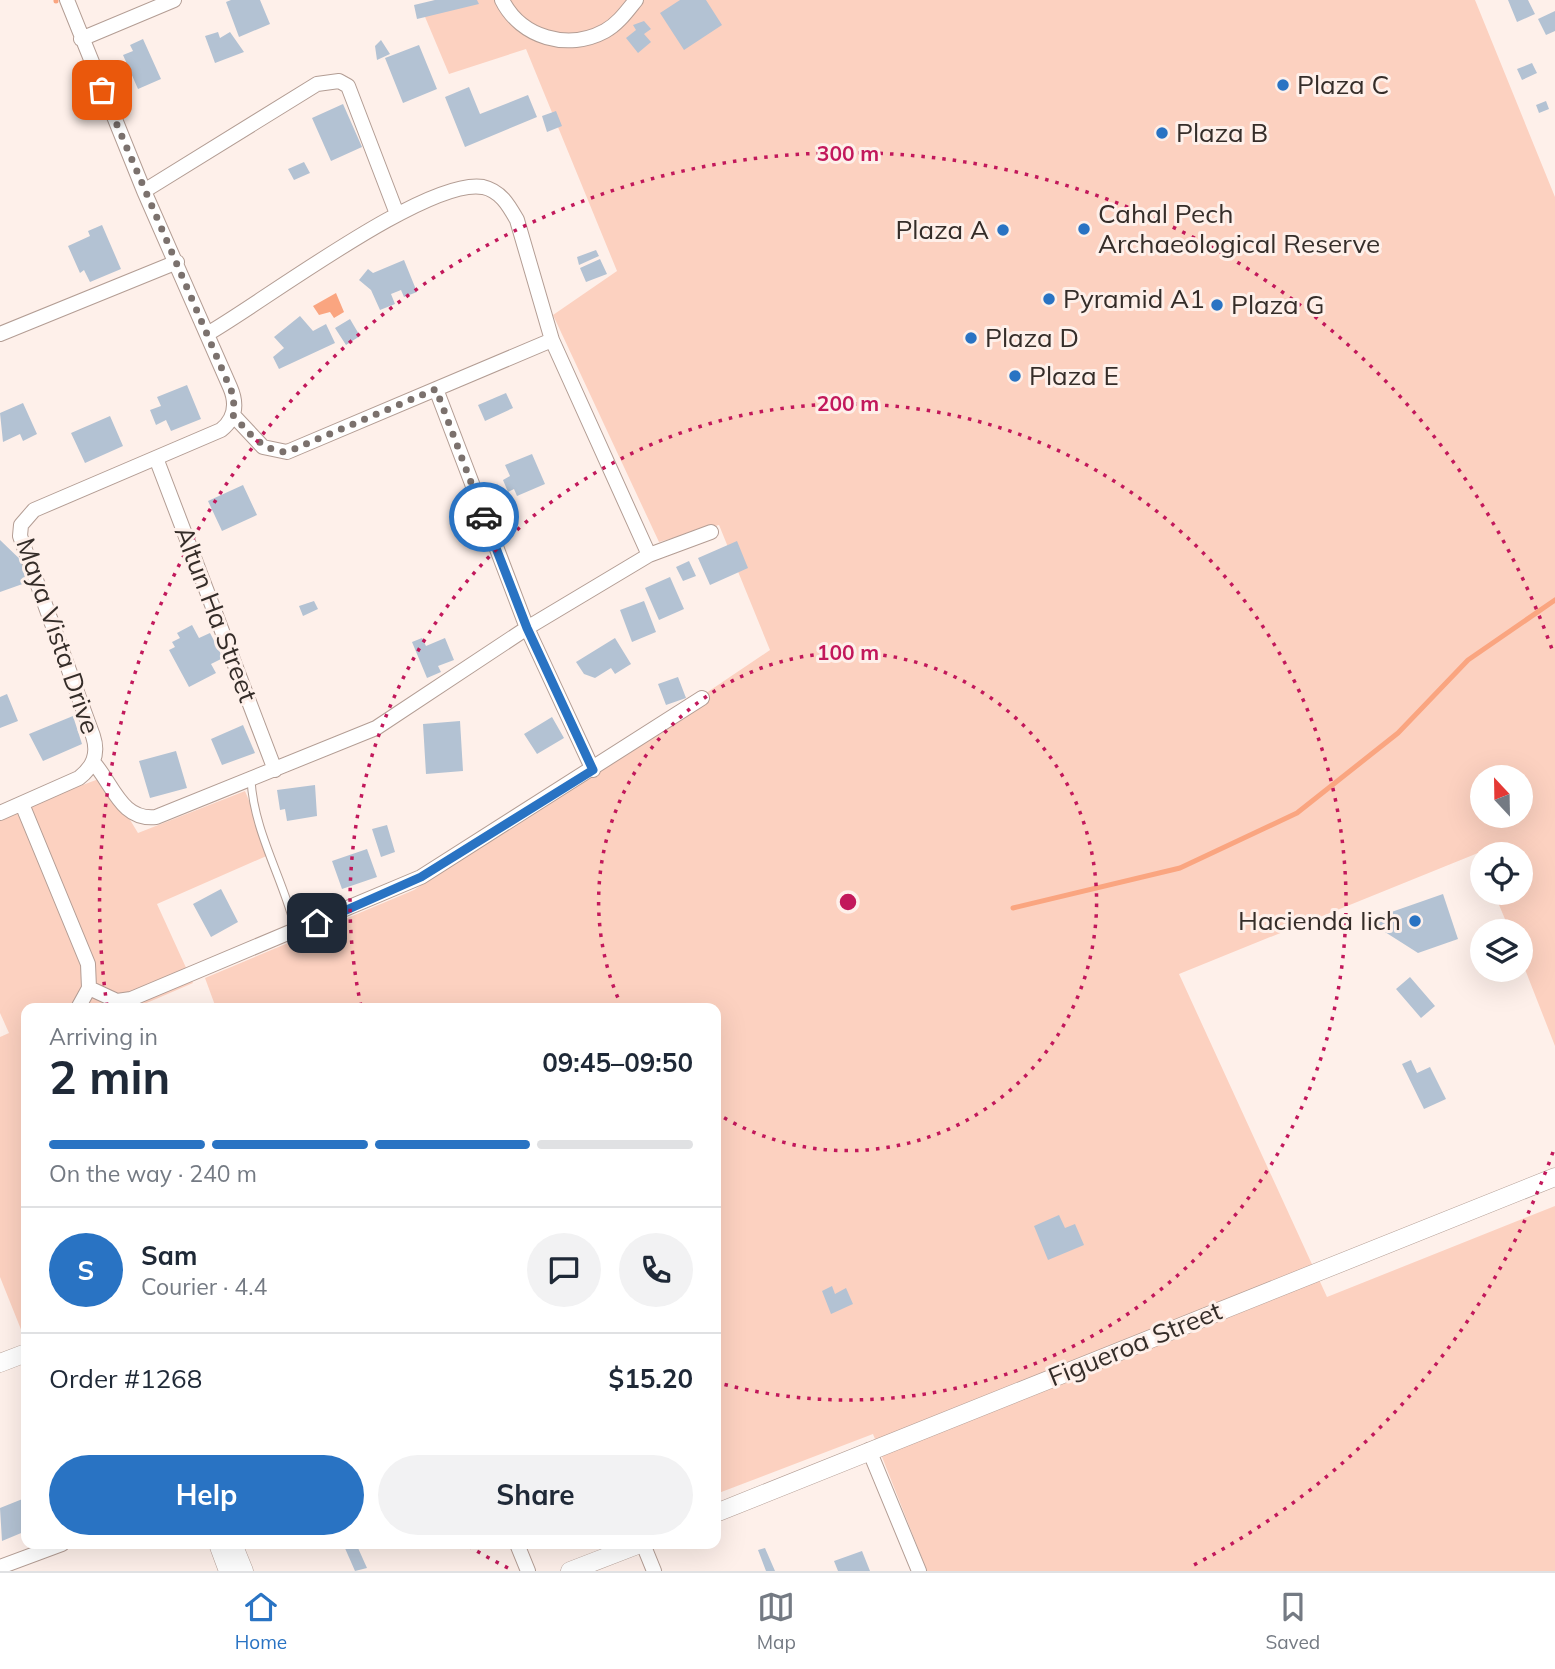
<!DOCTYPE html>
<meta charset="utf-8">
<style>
body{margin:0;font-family:Mulish,sans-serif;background:#f2f2f3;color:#1f2937;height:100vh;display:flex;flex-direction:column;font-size:26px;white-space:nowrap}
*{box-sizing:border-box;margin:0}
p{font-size:23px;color:#747a83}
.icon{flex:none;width:38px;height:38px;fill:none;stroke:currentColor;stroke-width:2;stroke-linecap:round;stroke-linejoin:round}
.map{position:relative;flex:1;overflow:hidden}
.side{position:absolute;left:21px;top:1003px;width:700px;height:546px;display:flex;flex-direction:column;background:#fff;border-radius:14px;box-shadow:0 7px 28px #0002}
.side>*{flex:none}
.needle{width:46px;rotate:338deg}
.fabs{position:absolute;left:1470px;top:765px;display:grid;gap:14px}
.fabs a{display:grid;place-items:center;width:63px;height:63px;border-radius:50%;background:#fff;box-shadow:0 7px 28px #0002;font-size:35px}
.pin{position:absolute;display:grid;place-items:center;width:60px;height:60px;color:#fff;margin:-30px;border-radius:14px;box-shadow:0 4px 10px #0006}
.courier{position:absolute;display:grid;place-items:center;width:70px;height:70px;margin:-35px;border:5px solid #2973c3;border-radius:50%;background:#fff;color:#222;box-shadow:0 2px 9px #0007}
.headline em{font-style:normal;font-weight:700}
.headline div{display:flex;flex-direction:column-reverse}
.headline{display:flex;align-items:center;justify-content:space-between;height:119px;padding:0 28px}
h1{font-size:46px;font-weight:700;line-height:52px}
.bar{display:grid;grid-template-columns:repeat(4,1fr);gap:10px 7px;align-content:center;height:84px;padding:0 28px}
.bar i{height:9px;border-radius:5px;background:#e0e1e3}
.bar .active{background:#2973c3}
.bar p{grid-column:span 4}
.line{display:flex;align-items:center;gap:18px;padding:0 28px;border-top:2px solid #e0e1e3}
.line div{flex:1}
.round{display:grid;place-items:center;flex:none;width:74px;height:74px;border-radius:37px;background:#f2f2f3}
.button{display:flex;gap:14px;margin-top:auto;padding:14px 28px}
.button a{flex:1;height:80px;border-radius:42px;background:#2973c3;color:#fff;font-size:28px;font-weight:700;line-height:80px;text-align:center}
.button a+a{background:#f2f2f3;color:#1f2937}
.menu{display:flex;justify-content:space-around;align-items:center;height:98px;border-top:2px solid #e0e1e3;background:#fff;font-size:19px;color:#747a83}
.menu a{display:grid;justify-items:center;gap:4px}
.menu .active{color:#2973c3}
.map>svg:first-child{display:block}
.green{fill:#fcd1c0;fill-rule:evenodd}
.water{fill:#faa580}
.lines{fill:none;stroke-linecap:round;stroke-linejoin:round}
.stream{stroke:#faa580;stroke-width:5}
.building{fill:#b3c2d3}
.service-casing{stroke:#b39d94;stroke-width:9}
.minor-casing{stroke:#b39d94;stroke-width:16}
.tertiary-casing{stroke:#b39d94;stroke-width:19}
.service{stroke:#fff;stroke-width:7}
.minor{stroke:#fff;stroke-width:14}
.tertiary{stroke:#fff;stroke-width:18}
.done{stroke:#7b716d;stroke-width:7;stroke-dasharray:0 12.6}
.route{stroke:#2973c3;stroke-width:9}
.ring{fill:none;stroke:#c2185b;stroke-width:3.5;stroke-dasharray:3.5 7}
.poi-dot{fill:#2973c3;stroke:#fef0ea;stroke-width:2.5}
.labels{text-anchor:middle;stroke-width:6;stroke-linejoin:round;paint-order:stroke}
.poi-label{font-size:26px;fill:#352d29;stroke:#fef0ea;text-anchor:start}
.street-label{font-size:26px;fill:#352d29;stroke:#fef0ea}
.centre{fill:#c2185b;stroke:#fef0ea;stroke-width:3.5}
.ring-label{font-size:21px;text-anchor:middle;font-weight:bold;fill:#c2185b;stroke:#fef0ea;stroke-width:6;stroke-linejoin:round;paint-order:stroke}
</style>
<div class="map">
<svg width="1555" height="1571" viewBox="0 0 1555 1571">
<rect width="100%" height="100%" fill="#fef0ea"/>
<!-- green -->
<path class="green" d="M436,0H1475L1555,197V1046L1521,959V931H1510L1494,893L1521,892V854H1482V862L1478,853L1179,974L1327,1297L1555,1206V1571H927L873,1434L716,1494V1008H216L205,978L414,890L770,650L719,525L659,542L553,315L617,271L526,49L449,74L420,5ZM1482,777H1521V816H1482Z
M104,777L138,833L245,791L271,854L157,904L193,983L135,1008H26L24,1337L0,1277V1037L9,1033L0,1013V816Z"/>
<!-- water -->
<path class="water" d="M336,293L344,312L334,318L330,312L319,315L313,306Z"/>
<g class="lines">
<!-- stream -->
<path class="stream" d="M56,0V1
M1013,908L1180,868L1297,813L1398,733L1468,660L1555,600"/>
</g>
<!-- building -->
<path class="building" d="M231,0H260L270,24L239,37L226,2Z
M435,0H477L479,4L417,19L414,5Z
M680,0H706L722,25L684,50L660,13Z
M1508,0H1528L1535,14L1517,22Z
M1555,11V31L1546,35L1538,19Z
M644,21L651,29L644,34L651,42L638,53L626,38L636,30L633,25Z
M218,32L220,38L230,32L244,52L215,63L205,36Z
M143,39L161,79L138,89L123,55L133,51L130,45Z
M381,40L390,54L377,60L375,46Z
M419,45L437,89L403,103L385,58Z
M1532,63L1537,73L1522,80L1517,69Z
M469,87L480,114L528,95L537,117L465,147L445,97Z
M1546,101L1549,109L1539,113L1536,105Z
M343,104L362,147L331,161L312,118Z
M556,111L562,126L547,132L542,116Z
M304,162L310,173L294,180L288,169Z
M102,225L121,269L90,282L84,270L80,273L68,246L90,236L88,231Z
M596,250L599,256L579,265L577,257Z
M600,259L607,274L586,282L580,268Z
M404,260L417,292L404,297L401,290L391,294L395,304L380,310L371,290L359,280L368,269L373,273Z
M300,316L313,331L326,324L335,343L279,369L273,357L284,348L274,337Z
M350,319L360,336L346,345L335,328Z
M187,385L201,419L171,431L166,420L156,425L150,410L161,406L157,397Z
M506,393L513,408L485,421L478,405Z
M23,403L37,434L23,441L20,434L3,442L0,413Z
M110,416L123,446L85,463L71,433Z
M532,454L545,484L517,496L514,489L508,492L503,480L510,476L505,465Z
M243,485L257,515L222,531L208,501Z
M0,540L26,565L31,581L0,592Z
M737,541L748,568L710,585L698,558Z
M689,561L696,576L683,581L676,567Z
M670,577L684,609L659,620L645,588Z
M314,601L318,609L303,616L299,606Z
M644,601L656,632L632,642L620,610Z
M192,625L199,638L210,633L223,658L211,664L216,673L189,687L169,650L175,647L172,642L180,638L177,633Z
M422,638L426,646L445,638L454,660L438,666L441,672L427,678L412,642Z
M615,638L631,664L615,674L611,668L595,678L584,674L576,662Z
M678,677L686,698L666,705L658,684Z
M7,694L18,721L0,728V697Z
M73,716L82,744L43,761L29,734Z
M552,717L564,738L537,754L524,734Z
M460,721L463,771L426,774L423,724Z
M243,725L255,753L222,765L211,739Z
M176,751L187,788L150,798L139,761Z
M315,785L317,816L287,821L285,809L280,810L277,790Z
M387,825L395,852L381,857L372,829Z
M367,849L377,877L342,889L332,861Z
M221,889L238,922L211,937L193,904Z
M1443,894L1458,939L1418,953L1374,925L1380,916Z
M1410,977L1435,1006L1421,1018L1396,989Z
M1411,1060L1417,1073L1430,1067L1446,1099L1424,1109L1402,1064Z
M1059,1215L1065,1228L1075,1224L1084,1245L1048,1260L1034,1226Z
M832,1286L835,1294L846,1288L853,1304L831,1314L822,1291Z
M25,1498L26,1531L2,1541L0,1508Z
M336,1544H369L358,1548L367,1568L355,1571L344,1546L338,1549Z
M765,1548L775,1571H766L758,1550Z
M862,1551L870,1571H838L834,1561Z"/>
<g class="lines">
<!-- service casing -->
<g class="service-casing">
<path id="service" d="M251,780C254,833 284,880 296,931"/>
</g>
<!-- minor casing -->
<g class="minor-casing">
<path id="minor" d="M502,0C521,38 568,51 605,31C618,24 627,11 636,0
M81,39L174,0
M144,191L317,84L339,81L348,86L397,214
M0,334L177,262
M207,334C262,303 427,177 483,187C501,191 509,206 517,220L552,340
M436,389L527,628L593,770
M233,415L263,447L287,452L552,340L649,555
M156,458L275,770
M93,762C113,784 121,821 156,817L376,728L527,628L649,555L711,532
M22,804L88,964L89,988L78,1008
M0,813L79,778C93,767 99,754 93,736L20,536L21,525L34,510L221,430C236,418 237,403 230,387L144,191L67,0
M89,988L117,1001L131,999L421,877L702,698
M869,1450L919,1571
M517,1544L528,1571
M643,1544L654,1571
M0,1567L62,1544"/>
</g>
<!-- tertiary casing -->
<g class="tertiary-casing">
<path id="tertiary" d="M0,1363L26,1353
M716,1513L1555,1177
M218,1544L228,1571
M233,1544L244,1571
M570,1571L640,1544"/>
</g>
<!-- service -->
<use href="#service" class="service"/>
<!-- minor -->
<use href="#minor" class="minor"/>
<!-- tertiary -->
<use href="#tertiary" class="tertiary"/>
</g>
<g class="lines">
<!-- done -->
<path class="done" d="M102,90L234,397L233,415C249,433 262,451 287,452L436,389L484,517"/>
<!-- route -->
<path class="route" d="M317,923L421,877L593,770L527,628L484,517"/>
</g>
<!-- distance rings -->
<g class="ring">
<path d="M622 1007A249 249 0 1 1 716 1113"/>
<path d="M361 1006A498 498 0 1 1 719 1383"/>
<path d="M1553 1152A748 748 0 0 1 1188 1568M508 1568A748 748 0 0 1 468 1546M107 1006A748 748 0 0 1 1553 652"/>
</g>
<!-- markers -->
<g class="poi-dot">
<circle cx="1283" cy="85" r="7"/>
<circle cx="1162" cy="133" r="7"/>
<circle cx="1084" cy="229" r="7"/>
<circle cx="1003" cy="230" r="7"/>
<circle cx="1049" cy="299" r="7"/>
<circle cx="1217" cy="305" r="7"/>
<circle cx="971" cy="338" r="7"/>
<circle cx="1015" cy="376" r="7"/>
<circle cx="1415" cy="921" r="7"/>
</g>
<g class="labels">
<!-- poi labels -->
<g class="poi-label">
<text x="1297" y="94">Plaza C</text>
<text x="1176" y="142">Plaza B</text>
<text x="1098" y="223">Cahal Pech<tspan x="1098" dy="30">Archaeological Reserve</tspan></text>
<text x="989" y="239" text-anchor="end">Plaza A</text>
<text x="1063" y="308">Pyramid A1</text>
<text x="1231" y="314">Plaza G</text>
<text x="985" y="347">Plaza D</text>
<text x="1029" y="385">Plaza E</text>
<text x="1401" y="930" text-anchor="end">Hacienda Iich</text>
</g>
<!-- street labels -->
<g class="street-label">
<text transform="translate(216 614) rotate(69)" y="9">Altun Ha Street</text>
<text transform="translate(58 636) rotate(71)" y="9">Maya Vista Drive</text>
<text transform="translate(1135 1344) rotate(-22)" y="9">Figueroa Street</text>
</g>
</g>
<circle cx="848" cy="902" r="10" class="centre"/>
<g class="ring-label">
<text x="848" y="161">300 m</text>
<text x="848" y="411">200 m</text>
<text x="848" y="660">100 m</text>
</g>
</svg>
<div class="fabs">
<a><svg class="needle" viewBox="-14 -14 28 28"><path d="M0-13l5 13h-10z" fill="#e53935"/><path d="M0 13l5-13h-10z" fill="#747a83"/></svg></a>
<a><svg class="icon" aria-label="locate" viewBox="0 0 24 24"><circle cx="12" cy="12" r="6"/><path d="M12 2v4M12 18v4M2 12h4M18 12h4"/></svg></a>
<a><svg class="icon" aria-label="layers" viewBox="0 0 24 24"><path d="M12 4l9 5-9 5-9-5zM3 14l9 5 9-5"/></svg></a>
</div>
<div class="pin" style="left:102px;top:90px;background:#ea580c"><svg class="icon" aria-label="bag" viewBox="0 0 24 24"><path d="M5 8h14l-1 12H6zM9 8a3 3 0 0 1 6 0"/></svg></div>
<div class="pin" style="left:317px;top:923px;background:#1f2937"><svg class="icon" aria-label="home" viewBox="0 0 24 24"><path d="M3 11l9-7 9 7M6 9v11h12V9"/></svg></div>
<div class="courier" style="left:484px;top:517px"><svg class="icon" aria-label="car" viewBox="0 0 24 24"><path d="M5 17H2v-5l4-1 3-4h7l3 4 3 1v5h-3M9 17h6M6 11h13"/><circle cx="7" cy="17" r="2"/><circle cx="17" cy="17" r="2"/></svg></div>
<section class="side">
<div class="headline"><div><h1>2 min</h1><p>Arriving in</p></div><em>09:45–09:50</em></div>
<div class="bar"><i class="active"></i><i class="active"></i><i class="active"></i><i></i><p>On the way · 240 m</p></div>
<div class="line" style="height:126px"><b class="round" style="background:#2973c3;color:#fff">S</b><div><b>Sam</b><p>Courier · 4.4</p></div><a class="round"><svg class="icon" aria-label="chat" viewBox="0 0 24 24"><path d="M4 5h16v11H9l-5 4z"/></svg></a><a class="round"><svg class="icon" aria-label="phone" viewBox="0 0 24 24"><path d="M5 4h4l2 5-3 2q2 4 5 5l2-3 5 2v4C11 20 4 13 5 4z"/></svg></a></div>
<div class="line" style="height:91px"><div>Order #1268</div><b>$15.20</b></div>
<div class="button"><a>Help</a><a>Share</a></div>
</section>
</div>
<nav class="menu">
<a class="active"><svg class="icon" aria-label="home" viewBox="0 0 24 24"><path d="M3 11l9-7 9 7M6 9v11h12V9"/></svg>Home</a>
<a><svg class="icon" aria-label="map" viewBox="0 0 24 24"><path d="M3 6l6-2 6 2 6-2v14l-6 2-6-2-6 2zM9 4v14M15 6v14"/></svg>Map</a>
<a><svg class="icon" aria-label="saved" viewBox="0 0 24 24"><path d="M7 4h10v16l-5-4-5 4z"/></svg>Saved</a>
</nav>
